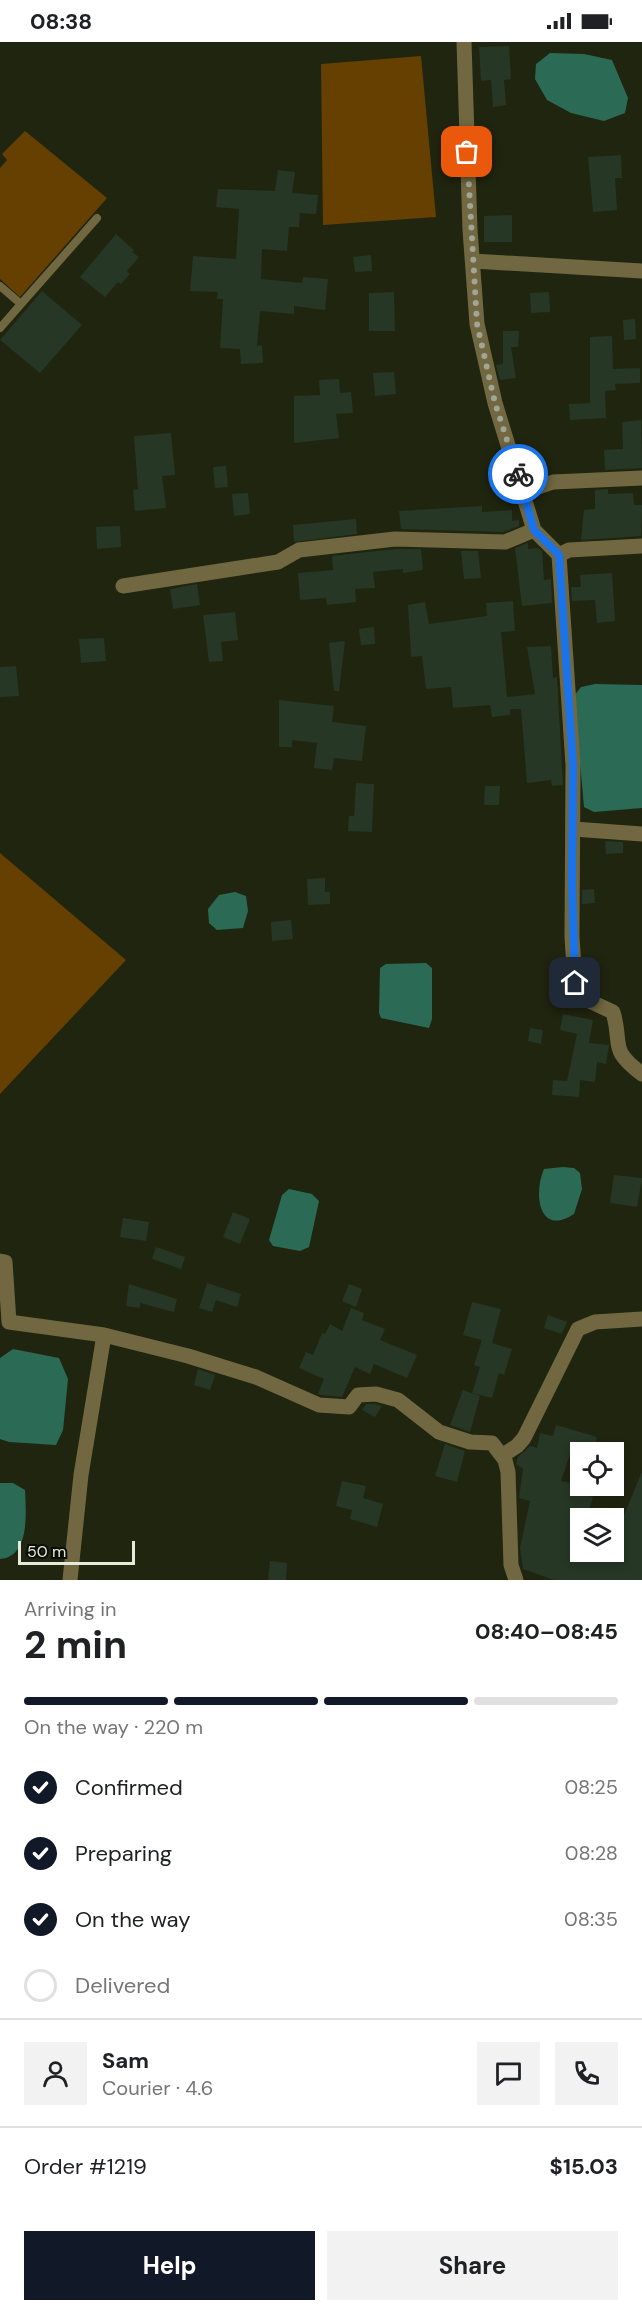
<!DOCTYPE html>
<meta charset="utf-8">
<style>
body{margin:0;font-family:"DM Sans",sans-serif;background:#f2f2f2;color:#202124;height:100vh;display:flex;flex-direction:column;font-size:22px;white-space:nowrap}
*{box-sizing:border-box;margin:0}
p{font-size:20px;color:#757577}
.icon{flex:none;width:33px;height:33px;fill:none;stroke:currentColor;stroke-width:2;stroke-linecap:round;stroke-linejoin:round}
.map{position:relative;height:1538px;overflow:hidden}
.side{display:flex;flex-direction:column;background:#fff;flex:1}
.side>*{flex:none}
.controls{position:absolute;left:570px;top:1400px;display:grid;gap:12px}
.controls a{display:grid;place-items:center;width:54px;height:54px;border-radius:0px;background:#fff;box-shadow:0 3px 9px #0003;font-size:30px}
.scale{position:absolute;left:18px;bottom:15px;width:117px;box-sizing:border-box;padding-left:6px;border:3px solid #e6eadc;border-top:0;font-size:16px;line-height:21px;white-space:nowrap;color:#e6eadc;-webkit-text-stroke:4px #0b0d05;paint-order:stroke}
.pin{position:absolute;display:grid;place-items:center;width:51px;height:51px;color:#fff;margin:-26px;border-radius:12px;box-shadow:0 3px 9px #0006}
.courier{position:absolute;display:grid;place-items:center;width:60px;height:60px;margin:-30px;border:4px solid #1a73e8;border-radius:50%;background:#fff;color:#222;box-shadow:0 2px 8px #0007}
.head em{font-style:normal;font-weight:700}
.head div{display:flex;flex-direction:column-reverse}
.head{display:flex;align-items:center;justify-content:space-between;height:102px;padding:0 24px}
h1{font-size:39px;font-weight:700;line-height:45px}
.bar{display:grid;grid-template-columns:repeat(4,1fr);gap:9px 6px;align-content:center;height:72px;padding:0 24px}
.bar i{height:8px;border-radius:4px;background:#e0e0e0}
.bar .on{background:#111827}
.bar p{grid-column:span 4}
.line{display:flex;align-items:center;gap:15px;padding:0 24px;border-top:2px solid #e0e0e0}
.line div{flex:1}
.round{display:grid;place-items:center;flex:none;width:63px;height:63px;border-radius:0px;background:#f2f2f2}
ol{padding:0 24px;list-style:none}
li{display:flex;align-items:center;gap:18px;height:66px}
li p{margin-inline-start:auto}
li .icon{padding:6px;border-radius:50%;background:#111827;color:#fff;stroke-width:4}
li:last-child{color:#757577}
li i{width:33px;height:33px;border:3px solid #e0e0e0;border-radius:50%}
.button{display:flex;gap:12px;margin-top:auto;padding:12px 24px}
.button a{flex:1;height:69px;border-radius:0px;background:#111827;color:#fff;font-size:24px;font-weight:700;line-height:69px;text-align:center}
.button a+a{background:#f2f2f2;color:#202124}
.status{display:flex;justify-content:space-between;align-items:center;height:42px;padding:0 30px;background:#fff;direction:ltr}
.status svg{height:16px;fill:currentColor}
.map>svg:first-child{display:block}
.green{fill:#654000}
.water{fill:#2b6b55}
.building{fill:#263726}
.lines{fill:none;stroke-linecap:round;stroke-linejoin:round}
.lane{stroke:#716841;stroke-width:8}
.street{stroke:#716841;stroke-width:15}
.done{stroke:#a1a594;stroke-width:6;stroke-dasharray:0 10.8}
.route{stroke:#1a73e8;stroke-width:8}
</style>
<div class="status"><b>08:38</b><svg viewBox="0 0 49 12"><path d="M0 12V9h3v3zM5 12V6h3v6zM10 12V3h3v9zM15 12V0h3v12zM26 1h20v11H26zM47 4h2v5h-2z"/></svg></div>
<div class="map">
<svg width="642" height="1538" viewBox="0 0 642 1538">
<rect width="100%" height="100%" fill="#20250f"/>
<!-- green -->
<path class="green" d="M421,14L436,175L323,183L321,22Z
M25,89L107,156L20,255L0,237V126L7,118L2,112Z
M0,811L126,918L0,1052Z"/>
<!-- water -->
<path class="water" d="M550,11L584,12L612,18L628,56L625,71L604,79L571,71L547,58L535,37L536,22Z
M595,642L642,643V766L594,770L584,765L574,654L581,645Z
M235,850L246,854L248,869L243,886L217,888L209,881L208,867L219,853Z
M426,921L432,926V977L429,986L381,976L379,971L380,926L386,922Z
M563,1125L574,1126L580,1131L582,1147L574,1172C539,1195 533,1152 544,1127Z
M289,1147L312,1152L319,1159L309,1205L300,1209L273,1204L269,1198L282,1153Z
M13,1307L59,1316L68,1337L63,1388L56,1403L9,1400L0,1397V1316Z
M0,1441H13L25,1448C26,1471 30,1515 0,1517Z"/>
<!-- building -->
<path class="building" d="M509,4L511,37L504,38L506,63L493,65L491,38L481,39L479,5Z
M621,113L622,136H615L617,168L593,170L588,115Z
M278,128L295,130L292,151L318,153L316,172L300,171L299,185H289L287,209L262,207L261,237L302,241L303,235L328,237L325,268L294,264V272L260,269L257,304L262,303L263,321L241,322L240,307L220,306L223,257H217L218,250L190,249L193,214L236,217L239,167L216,165L218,147L275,149Z
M512,173V200H484V174Z
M116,192L134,208L132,210L139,215L127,229L130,232L121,242L118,240L105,255L80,235Z
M371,213L372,229L355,230L353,215Z
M42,249L82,283L40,331L0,298Z
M394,250L395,289H369V251Z
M549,250L550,270L531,271L530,251Z
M635,277L636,297L624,298L623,278Z
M503,289H519L518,305H511L516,336L500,338L496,323L503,322Z
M612,294L613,327L640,326V341L615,342L616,348L605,349L606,376L570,378L569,362L590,361V295Z
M394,330L396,352L375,354L373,331Z
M339,337L340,351L351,350L353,371L336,372L339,396L294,401V354L320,353L319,338Z
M641,378L642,426L605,428L604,408L623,407L622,380Z
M171,391L175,433L162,434L166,466L135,469L133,448L138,447L134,394Z
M532,404L544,433L529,438L520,409Z
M226,424L228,445L215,446L213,425Z
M608,447V452L633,451L634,463H642L641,494L581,498L584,468L595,467V448Z
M248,451L250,472L234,474L232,452Z
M482,464V470L512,468V479L519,478V484L503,490L401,487L399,469Z
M356,477L357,492L294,500L293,483Z
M120,484L121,505L97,507L96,485Z
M528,501V507L538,506L542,509L544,538L551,537L552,561L522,564L515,506Z
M395,507H421L423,528L403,531V527L373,530L375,546L355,547L356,560L327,563L326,556L300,558L298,531L333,528L332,514Z
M461,509H478L481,536L464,537Z
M612,531L615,579L597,581L595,558L572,559L571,545H581L580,533Z
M197,542L200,563L173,567L170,547Z
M513,559L515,589L501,590L507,655L535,652L527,605L551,604L553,636L557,635L563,743L552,744L551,738L527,741L521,667H510V673L492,675L490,663L453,666L451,645L426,647L422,614L411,615L408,563L425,560L429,582L487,574L486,561Z
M235,570L238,598L221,600L223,619L209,620L203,573Z
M374,585L375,602L361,603L359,587Z
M104,596L106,619L81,621L79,597Z
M345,599L339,649H334L329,601Z
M16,624L19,654L0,655V625Z
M279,658L334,664L332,680L366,684L362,719L334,716L332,728L314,726L317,701L292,698V705H279Z
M356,741L374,742L372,790L348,789L349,774H354Z
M485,744H500L499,763H484Z
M605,799L623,800V811L606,812Z
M325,836V850H330V862L308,863L307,837Z
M594,847L595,861L582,862V848Z
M291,878L293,897L272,899L271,880Z
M563,972L593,978L589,1001L609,1003L606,1022L597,1020L595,1040L580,1038L579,1055L552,1053L553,1038L567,1039L577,992L560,988Z
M530,986L543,988L541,1002L528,999Z
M614,1133L642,1136L637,1165L610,1161Z
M233,1170L250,1177L240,1202L223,1195Z
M123,1176L149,1180L146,1199L120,1195Z
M156,1205L185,1215L181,1227L152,1217Z
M207,1241L241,1252L237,1265L216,1258L212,1270L199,1266Z
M129,1242L177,1257L174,1270L140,1261V1266L126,1264Z
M349,1242L362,1247L356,1265L342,1259Z
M472,1260L501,1267L492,1301L463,1293Z
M351,1266L364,1271L362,1278L385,1287L380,1298L417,1313L407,1336L374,1322L370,1332L355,1325L342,1355L321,1353L318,1352L324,1337L299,1326L306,1310L313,1313L322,1291L325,1292L330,1282L342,1289Z
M548,1273L567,1280L562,1292L544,1286Z
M482,1298L512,1307L504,1333L499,1331L492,1356L472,1351L480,1325L474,1323Z
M198,1327L215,1333L210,1348L194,1343Z
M463,1348L480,1354L470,1390L450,1383Z
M366,1362H375L382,1364L375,1375L362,1368Z
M556,1383L597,1395L593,1408L573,1403L561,1439L572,1441L570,1449L593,1455L587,1476H580V1509H614V1492L616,1493L642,1429V1538H554L523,1527L520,1506L530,1459L519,1456L523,1427L516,1422L518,1415L530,1404L537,1406L540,1391L553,1394Z
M445,1402L465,1409L457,1440L435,1434Z
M342,1439L366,1444L363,1456L383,1462L377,1485L350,1477L352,1468L336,1464Z
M270,1519L287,1521L286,1538H268Z"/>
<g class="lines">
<!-- lane -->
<path class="lane" d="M0,244L21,262L0,286
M21,262L97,176"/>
<!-- street -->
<path class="street" d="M473,219L642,229
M524,450L553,440L642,436
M534,488L559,513L573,723L572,895L575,941L583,956L613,970C623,1004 608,1006 642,1032
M559,513L569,508L642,504
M123,544L278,520L299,508L395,497L505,500L534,488L495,361L477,282L470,188L464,0
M574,787L642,792
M0,1219L5,1220L9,1280L104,1293L81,1433L70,1538
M104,1293L188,1314L256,1335L319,1363L349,1365L358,1353L376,1352L398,1358L439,1390L470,1400L492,1401L505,1418L508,1430L511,1523L516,1538
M503,1413L517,1404L524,1396L578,1287L595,1280L642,1277"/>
</g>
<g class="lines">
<!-- done -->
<path class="done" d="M467,110L477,282L495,361L518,432"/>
<!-- route -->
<path class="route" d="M518,432L534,488L559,513L573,723L572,840L575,941"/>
</g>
</svg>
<div class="controls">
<a><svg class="icon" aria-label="locate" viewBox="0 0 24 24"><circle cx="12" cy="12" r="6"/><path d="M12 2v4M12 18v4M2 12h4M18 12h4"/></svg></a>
<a><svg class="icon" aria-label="layers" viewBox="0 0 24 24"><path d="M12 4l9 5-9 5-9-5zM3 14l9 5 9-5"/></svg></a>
</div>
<div class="scale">50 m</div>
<div class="pin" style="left:467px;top:110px;background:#ea580c"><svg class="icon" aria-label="bag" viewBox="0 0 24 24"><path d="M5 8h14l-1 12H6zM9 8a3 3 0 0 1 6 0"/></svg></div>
<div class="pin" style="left:575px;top:941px;background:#1f2937"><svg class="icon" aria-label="home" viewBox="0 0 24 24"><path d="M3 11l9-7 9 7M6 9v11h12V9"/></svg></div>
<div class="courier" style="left:518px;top:432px"><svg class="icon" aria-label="bike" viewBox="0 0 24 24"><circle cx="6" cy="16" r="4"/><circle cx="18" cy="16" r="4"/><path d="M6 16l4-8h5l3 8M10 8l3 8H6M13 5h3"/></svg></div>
</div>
<section class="side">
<div class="head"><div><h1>2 min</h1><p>Arriving in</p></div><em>08:40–08:45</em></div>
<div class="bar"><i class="on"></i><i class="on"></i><i class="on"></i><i></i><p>On the way · 220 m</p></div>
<ol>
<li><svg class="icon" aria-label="check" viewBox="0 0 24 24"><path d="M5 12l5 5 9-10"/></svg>Confirmed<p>08:25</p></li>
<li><svg class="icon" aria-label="check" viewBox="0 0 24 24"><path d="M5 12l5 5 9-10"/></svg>Preparing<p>08:28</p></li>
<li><svg class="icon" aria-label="check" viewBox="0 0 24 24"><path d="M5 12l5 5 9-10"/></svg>On the way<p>08:35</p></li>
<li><i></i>Delivered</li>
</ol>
<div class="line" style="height:108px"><a class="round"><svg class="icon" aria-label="person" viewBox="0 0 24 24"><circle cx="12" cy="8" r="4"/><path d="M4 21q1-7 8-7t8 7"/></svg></a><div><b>Sam</b><p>Courier · 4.6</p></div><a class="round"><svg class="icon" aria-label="chat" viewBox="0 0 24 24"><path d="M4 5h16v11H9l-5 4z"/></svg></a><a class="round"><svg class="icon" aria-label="phone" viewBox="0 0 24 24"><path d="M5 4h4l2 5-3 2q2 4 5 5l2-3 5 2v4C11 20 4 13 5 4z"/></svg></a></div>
<div class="line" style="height:78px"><div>Order #1219</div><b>$15.03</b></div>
<div class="button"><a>Help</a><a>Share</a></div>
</section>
